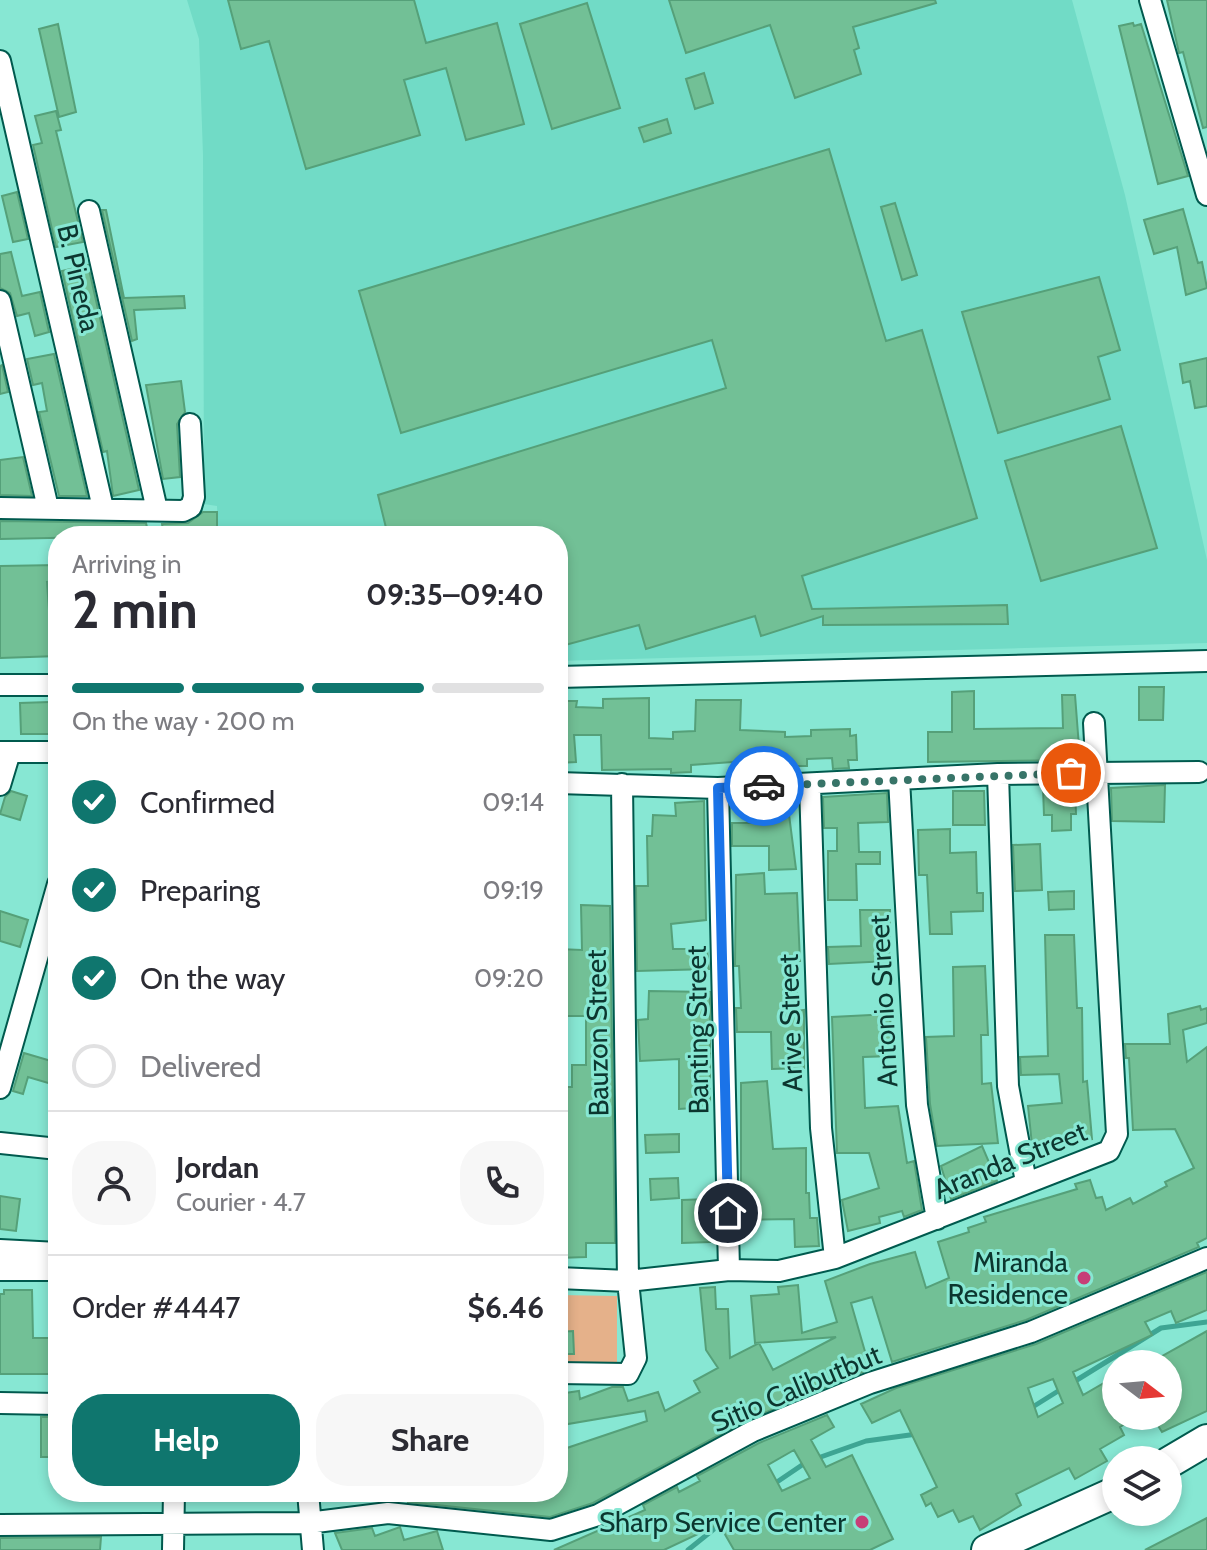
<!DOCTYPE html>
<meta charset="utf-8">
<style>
body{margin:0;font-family:Cabin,sans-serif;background:#f7f7f7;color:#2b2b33;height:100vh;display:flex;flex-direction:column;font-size:30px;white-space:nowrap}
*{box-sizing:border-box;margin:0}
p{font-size:26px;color:#7c7c81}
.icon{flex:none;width:44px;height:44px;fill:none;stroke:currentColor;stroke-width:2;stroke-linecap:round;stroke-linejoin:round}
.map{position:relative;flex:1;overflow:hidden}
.side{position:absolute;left:48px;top:526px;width:520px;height:976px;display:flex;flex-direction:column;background:#fff;border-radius:32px;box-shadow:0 4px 12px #0003}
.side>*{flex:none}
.needle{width:52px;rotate:106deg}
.tools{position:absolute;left:1102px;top:1350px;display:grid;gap:16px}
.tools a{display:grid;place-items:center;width:80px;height:80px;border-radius:50%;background:#fff;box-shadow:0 4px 12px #0003;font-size:40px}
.pin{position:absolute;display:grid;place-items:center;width:68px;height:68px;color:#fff;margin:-34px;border:4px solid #fff;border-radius:50%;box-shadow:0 2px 8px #0007}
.courier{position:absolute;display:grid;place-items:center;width:80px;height:80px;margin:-40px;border:6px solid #1a73e8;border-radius:50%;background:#fff;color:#222;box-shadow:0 2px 10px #0007}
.headline em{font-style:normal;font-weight:700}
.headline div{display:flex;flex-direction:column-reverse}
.headline{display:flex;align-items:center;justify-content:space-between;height:136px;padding:0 24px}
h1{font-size:52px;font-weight:700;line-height:60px}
.bar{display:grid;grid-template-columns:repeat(4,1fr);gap:12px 8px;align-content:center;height:96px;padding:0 24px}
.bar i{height:10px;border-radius:6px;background:#e1e1e2}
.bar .active{background:#0f766e}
.bar p{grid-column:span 4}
.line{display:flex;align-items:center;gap:20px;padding:0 24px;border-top:2px solid #e1e1e2}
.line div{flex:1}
.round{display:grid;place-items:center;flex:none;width:84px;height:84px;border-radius:32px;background:#f7f7f7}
ol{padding:0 24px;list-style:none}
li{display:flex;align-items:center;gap:24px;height:88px}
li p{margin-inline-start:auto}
li .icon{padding:8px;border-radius:50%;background:#0f766e;color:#fff;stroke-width:4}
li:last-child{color:#7c7c81}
li i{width:44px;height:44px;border:4px solid #e1e1e2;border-radius:50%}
.cta{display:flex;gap:16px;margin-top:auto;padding:16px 24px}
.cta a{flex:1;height:92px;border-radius:32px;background:#0f766e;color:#fff;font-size:32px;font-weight:700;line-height:92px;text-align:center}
.cta a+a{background:#f7f7f7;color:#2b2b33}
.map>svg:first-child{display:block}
.built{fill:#71dbc6}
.green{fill:#e5b18a}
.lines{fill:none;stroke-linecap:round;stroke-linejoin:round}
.stream{stroke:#3ea593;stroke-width:5}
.building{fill:#72c096;stroke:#55a079;stroke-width:2;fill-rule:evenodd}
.minor-casing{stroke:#005a4e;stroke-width:24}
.highway-casing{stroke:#005a4e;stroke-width:34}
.minor{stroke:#fff;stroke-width:20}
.highway{stroke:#fff;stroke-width:30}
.done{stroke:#377468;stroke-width:8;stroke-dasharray:0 14.4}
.route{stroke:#1a73e8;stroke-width:10}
.poi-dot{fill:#c73e77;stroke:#87e7d3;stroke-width:3}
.labels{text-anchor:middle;stroke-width:6;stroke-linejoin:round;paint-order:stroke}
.street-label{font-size:28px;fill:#0c362f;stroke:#87e7d3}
.poi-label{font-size:28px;fill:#0c362f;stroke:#87e7d3;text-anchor:end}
</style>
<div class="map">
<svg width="1207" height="1550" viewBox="0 0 1207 1550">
<rect width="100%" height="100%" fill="#87e7d3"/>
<!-- built -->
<path class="built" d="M187,0H1072L1125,195L1207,560V643L558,661V536H218L217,506L204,504L203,155L199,39Z"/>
<!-- green -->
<path class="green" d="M558,1295L617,1296V1362H558Z"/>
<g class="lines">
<!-- stream -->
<path class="stream" d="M1072,1383L1161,1328L1207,1322
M1031,1408L1063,1388
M815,1459L866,1441L917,1434
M774,1484L805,1463
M688,1550L724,1521"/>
</g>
<!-- building -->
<path class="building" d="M228,0H414L426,43L497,23L524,124L466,140L446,68L404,80L420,135L306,169L269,41L241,49Z
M669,0H935L936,3L853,27L859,48L854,50L861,74L795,98L770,25L686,53Z
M1167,0H1207V127L1203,128L1183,52L1179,53Z
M587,3L620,108L552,129L520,24Z
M1133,23L1134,26L1141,24L1188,176L1158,184L1119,26Z
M58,24L76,112L59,117L39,29Z
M704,73L713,103L695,109L686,79Z
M56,111L61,130L56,131L83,242L56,247L33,145L42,143L35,116Z
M667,119L671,133L644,142L639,128Z
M829,149L886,341L922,330L977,518L802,576L812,609L1007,605L1008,624L823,625V616L761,636L755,616L646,649L639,625L558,647V536H388L378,495L726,388L712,340L401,433L359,291Z
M17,192L28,239L13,242L2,196Z
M895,203L917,275L902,280L881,207Z
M1183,209L1198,263L1202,262L1207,288L1186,295L1177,247L1154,254L1144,220Z
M102,210H106L124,298L184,296L185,308L134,310L137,339L132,341Z
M11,252L22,296L40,292L49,332L35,336L29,313L17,316L10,293L0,288V254Z
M88,265L139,490L113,496L107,451L103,452L62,271Z
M1099,277L1120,350L1098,357L1110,399L998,433L962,312Z
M54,354L87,496H59L39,412L47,411L42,383L33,385L27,359Z
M1207,358V406L1195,408L1190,381L1183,383L1180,364Z
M2,365L8,392L0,394V366Z
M181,381L185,412L177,424L180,477L163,479L146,385Z
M1121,426L1157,548L1041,581L1005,461Z
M23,457L32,496L0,495V460Z
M203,512H217V536H164L162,524L188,523Z
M0,521L146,523L149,536L0,539Z
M58,565V581L47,582L49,610L58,609V656L0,658V566Z
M1139,687H1164L1163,720H1139Z
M974,691V729L1063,728L1062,695H1075L1080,760L928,762V732H952V692Z
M649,698V738L673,739V732L695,731L696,700H741L740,730L785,732V737L811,736V730L850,729V736L856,735L857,760H848L849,768L833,769L832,758L807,759V766H789L788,758L691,765V772L671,773V769L602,770L601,735H574L576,762L558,763V701H577L576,707L603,708V699Z
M50,702H58V734H21L20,703Z
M1165,785L1164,822L1112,821L1111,788Z
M1075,787L1076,814H1071V830L1052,831V815H1044L1043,788Z
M11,791L27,796L20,820L0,814L5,797Z
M953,791H984L985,825H953Z
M887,793L888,822L858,823L859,852H880V864H856L857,900H828V851H837V828H824L823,797Z
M787,799L796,869L769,870V846H732V823H770L769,800Z
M704,801L706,920L671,924L673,949H707L709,969L637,971L636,886H648L647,836H652L653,815L676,816L675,803Z
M950,829V853L976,852L977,893H983V911L951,912L952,934H930L927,875H919L918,830Z
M1040,844L1042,890L1015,891L1013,845Z
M764,873L765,894L797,893L800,961H796L797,1011L804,1010V1068L772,1069L771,1032H737L736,1008H741L739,966H735L736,875Z
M1074,891V909L1049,910L1048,892Z
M581,905L610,906L615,1243H586V1257L558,1258V1087H572V1065H586V1016H558V949L582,950Z
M860,910H890L889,961L829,964L828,947L861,946Z
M0,911L28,920L20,947L0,941Z
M1045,935H1074L1077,1008H1082L1083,1082L1087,1081L1092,1139L1032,1145L1028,1106L1062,1103L1059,1074L1021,1075L1020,1057L1048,1056Z
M985,966L988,1035H981L982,1084L991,1083L998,1143L937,1146L930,1104L926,1037L954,1036L953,967Z
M649,991L710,992V1107L679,1109V1059L640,1061L638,1020L648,1019Z
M1200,1006L1201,1010L1207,1008V1023L1183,1030L1187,1062L1207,1047V1238L1197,1243L1199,1247L1026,1320L892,1362L872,1297L851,1303L870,1369L747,1420L593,1503L550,1517L408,1502L410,1492H558V1464L561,1463L558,1451L647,1421L645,1411L562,1425L558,1394L579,1391L580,1399L612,1387H623L628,1401L658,1392L665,1411L700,1392L694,1381L718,1368L706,1350L700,1288L715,1287L716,1309H728L730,1358L759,1343L773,1370L836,1337L755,1343L751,1296L779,1294L778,1287L798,1285L802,1333L837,1322L825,1281L870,1264L915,1252L926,1288L949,1278L938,1242L969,1232L968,1228L986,1222L984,1217L1077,1189L1075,1184L1090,1180L1096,1198L1102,1197L1106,1210L1130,1198L1133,1204L1167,1186L1165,1182L1194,1168L1175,1129L1133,1130L1129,1058H1126L1125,1044H1170L1168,1014Z
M890,1014L892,1056L863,1057L865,1108L898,1106L907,1163L914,1161L922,1210L904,1217L902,1211L879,1217L880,1223L848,1231L842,1200L879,1188L869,1153H837L832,1017Z
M24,1053L58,1063L55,1085L28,1077L23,1094L13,1091Z
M767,1081L773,1149L806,1148V1193H809L810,1218H817L819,1246L795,1247L794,1219L741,1220V1083Z
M679,1134V1152L646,1153L645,1135Z
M982,1146L997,1181L951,1199L941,1166Z
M678,1178L679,1198L651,1200L650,1179Z
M0,1196L20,1199L16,1231L0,1229Z
M709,1199L710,1242L682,1243V1200Z
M1207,1272V1310L1176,1323L1171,1311L1145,1322L1152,1335L1073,1372L1083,1395L1116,1376V1416H1138L1120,1427L1124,1435L1100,1449L1107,1461L1075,1479L1069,1468L1016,1494L1021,1505L980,1530L973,1516L959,1522L953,1510L938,1517L931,1503L926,1506L921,1495L937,1487L900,1410L872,1423L861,1404L896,1388L1036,1344ZM1053,1379L1063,1403L1038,1417L1028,1388Z
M4,1290H32L33,1338H58V1374H0V1294H4Z
M573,1331L574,1354H558V1332Z
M1207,1331V1411L1162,1432L1152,1416H1168V1364H1148Z
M827,1415L834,1427L811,1440L826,1467L852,1455L893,1539L870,1550H734L719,1524L664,1550H554L645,1510L643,1505L677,1487L679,1492L700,1481L697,1476L759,1443ZM794,1450L810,1478L782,1491L768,1465Z
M41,1417H58V1457H41Z
M1207,1518V1550H1145Z
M400,1527L404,1540L437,1531L443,1550H342L335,1533L372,1528L375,1536Z
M101,1537L100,1550H0V1538Z"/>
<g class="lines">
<!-- minor casing -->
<g class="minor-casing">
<path id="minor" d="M1150,0L1207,195
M0,61L103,508
M89,211L157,510
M0,301L48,508
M0,508L183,511L191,507L194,497L190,424
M558,677L1207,661
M0,685H58
M0,752H58
M998,774L1008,1086L1026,1182
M899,779L917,1105L937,1219
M558,783L718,788L998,774L1199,772
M0,785L10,752
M810,785L821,1128L835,1258
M718,788L729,1270
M0,1088L58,884
M0,1143L58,1149
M0,1250L58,1253
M0,1270H58
M558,1278L628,1281L729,1270L779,1271L835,1258L1109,1151L1117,1134L1094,723
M558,1373L628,1374L636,1358L628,1281L622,784
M0,1403L58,1404
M308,1492L313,1550
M0,1525L308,1523L388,1513L551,1530L598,1515L753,1431L870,1383L1031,1332L1207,1258
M173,1550L174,1492"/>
</g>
<!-- highway casing -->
<g class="highway-casing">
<path id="highway" d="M1168,1463L1207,1440
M987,1550L1116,1492"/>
</g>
<!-- minor -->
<use href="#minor" class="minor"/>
<!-- highway -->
<use href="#highway" class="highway"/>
</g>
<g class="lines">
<!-- done -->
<path class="done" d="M764,786L1071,773"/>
<!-- route -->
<path class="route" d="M728,1213L718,788L764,786"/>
</g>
<!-- markers -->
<g class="poi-dot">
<circle cx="1084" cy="1278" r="8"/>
<circle cx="862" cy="1522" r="8"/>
</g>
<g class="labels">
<!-- street labels -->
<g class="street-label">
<text transform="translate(79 278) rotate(77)" y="10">B. Pineda</text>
<text transform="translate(883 1001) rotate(-93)" y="10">Antonio Street</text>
<text transform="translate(790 1023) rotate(-92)" y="10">Arive Street</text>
<text transform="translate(697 1030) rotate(-91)" y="10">Banting Street</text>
<text transform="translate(597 1033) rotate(-91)" y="10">Bauzon Street</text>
<text transform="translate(1010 1160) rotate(-22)" y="10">Aranda Street</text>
<text transform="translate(796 1388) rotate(-23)" y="10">Sitio Calibutbut</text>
</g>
<!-- poi labels -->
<g class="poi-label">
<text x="1068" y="1272">Miranda<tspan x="1068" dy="32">Residence</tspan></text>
<text x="846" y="1532">Sharp Service Center</text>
</g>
</g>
</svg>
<div class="tools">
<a><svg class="needle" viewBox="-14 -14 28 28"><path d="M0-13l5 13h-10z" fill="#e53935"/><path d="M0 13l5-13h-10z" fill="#7c7c81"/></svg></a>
<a><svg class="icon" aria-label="layers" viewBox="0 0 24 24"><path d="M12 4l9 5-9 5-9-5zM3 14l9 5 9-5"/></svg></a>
</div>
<div class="pin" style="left:1071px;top:773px;background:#ea580c"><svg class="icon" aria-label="bag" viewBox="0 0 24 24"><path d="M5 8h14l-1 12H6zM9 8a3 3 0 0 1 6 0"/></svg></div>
<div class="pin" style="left:728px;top:1213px;background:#1f2937"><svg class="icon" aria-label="home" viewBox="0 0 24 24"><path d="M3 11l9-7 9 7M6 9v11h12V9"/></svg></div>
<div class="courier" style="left:764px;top:786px"><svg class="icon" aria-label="car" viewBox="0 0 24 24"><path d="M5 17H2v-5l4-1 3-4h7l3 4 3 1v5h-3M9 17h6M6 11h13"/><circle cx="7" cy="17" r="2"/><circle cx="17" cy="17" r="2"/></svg></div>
<section class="side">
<div class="headline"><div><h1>2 min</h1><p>Arriving in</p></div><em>09:35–09:40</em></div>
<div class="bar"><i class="active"></i><i class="active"></i><i class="active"></i><i></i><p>On the way · 200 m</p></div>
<ol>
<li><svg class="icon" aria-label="check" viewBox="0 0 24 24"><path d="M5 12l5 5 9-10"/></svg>Confirmed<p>09:14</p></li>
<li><svg class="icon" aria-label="check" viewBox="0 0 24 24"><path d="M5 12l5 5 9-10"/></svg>Preparing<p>09:19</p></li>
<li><svg class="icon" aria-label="check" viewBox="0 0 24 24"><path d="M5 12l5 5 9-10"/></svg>On the way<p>09:20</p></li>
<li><i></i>Delivered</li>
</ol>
<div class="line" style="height:144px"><a class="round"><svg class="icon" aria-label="person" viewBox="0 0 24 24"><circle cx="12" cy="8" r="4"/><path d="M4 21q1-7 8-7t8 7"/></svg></a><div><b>Jordan</b><p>Courier · 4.7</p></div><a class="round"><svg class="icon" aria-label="phone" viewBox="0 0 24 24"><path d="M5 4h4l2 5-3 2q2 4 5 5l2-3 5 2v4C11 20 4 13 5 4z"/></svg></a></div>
<div class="line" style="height:104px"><div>Order #4447</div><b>$6.46</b></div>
<div class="cta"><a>Help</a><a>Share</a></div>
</section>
</div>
